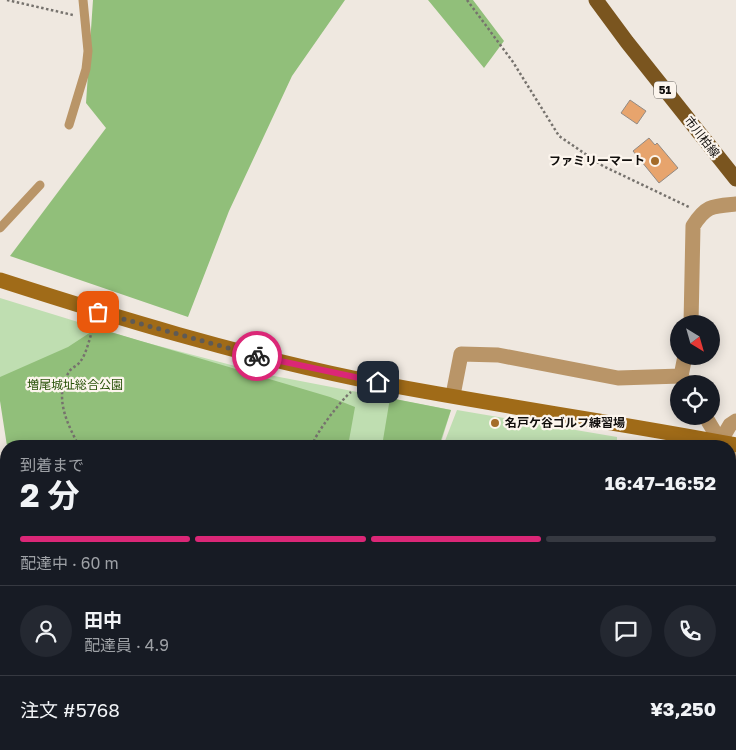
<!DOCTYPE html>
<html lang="ja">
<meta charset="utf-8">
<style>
body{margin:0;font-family:"Golos Text","Noto Sans JP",sans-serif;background:#242831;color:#f1f3f6;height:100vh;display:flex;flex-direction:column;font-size:19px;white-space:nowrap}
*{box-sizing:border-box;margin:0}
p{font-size:16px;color:#9ea1a6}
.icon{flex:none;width:28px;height:28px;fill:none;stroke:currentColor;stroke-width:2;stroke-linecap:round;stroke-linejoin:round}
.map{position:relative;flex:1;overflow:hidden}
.details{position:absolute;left:0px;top:440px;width:736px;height:310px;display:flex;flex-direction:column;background:#171b24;border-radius:20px 20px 0 0;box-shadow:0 2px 12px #0003}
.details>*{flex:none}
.needle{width:32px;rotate:143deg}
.tools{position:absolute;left:670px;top:315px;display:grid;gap:10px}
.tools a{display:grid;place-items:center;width:50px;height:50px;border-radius:50%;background:#171b24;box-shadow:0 2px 12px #0003;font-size:25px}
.pin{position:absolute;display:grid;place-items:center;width:42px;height:42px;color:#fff;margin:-21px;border-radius:10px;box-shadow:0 2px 8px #0006}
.courier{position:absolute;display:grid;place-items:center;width:50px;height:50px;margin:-25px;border:4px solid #db2777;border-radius:50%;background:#fff;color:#222;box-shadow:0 1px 6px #0007}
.summary em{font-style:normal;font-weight:700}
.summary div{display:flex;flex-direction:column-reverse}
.summary{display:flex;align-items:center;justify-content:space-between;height:85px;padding:0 20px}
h1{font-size:32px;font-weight:700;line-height:38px}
.bar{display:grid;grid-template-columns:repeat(4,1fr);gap:8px 5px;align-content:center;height:60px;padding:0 20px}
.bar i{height:6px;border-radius:4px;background:#363941}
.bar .selected{background:#db2777}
.bar p{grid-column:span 4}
.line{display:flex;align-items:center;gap:12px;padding:0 20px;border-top:1px solid #363941}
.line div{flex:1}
.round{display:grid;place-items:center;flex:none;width:52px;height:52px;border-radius:26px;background:#242831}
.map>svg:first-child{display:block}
.education{fill:#edd8e6}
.green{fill:#bfdeb1}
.forest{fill:#91bf7a}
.building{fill:#e7a46d;stroke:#928a84}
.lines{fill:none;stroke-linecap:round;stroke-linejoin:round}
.path{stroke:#76726d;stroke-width:2.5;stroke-dasharray:2.5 2.5;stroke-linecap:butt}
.lane{stroke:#b99568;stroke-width:9}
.street{stroke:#b99568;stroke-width:15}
.secondary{stroke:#a06b18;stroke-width:15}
.primary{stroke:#7a551f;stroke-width:15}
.done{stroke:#5e5a56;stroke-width:5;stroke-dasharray:0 9}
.route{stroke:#db2777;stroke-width:6}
.poi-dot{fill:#a46b29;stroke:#fcf5ed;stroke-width:2}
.labels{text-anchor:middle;stroke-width:4.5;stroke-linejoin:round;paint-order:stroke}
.shield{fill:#fcf5ed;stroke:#57534f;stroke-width:1}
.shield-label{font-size:11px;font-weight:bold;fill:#100d0b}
.street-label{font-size:12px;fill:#100d0b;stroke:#fcf5ed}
.poi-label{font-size:12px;font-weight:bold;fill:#100d0b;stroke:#fcf5ed;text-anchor:end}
.park-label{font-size:12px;fill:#275107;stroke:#fcf5ed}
</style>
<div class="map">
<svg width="736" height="750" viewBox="0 0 736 750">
<rect width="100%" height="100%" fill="#efe8e0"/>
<!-- education -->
<path class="education" d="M0,468L6,476V744H42L41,750H0Z"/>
<!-- green -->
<path class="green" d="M0,298L140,341L269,375L451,410L440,446H24L0,386Z
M457,410L617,437V446H443Z
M6,553V676L0,667V568Z
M34,744H515L514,750H36Z"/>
<!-- forest -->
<path class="forest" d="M93,0H345L292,76L229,211L188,317L10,256L106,128L86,103Z
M428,0H473L504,41L484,68Z
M97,328L330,397L355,407L348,446H7L0,401V377L68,347Z
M390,398L451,410L439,446H382Z
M730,485L736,490V750H506L507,744H730Z
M6,543V627C0,602 0,568 6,543Z
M37,744H342L340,750H38Z"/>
<!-- building -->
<path class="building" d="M630,100L646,111L637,124L621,113Z
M649,138L655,145L657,143L678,168L659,183L633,151Z"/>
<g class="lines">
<!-- path -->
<path class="path" d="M7,0L73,15
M467,0L513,62L559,136L603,166L689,207
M79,446C68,425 53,397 69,372C71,368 77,366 80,362C87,353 90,336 94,325
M312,446C314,435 342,399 351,392
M730,488L736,483
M730,532L736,530
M730,590L736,586
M165,744L170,750
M197,750L203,744"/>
<!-- lane -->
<path class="lane" d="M69,125L86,69L88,51L83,0
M0,228L40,185
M0,745L6,748L17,744"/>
<!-- street -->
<path class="street" d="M691,324L693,226C706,205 713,206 736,204
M685,356L681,376L686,384
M453,395L461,354L498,355L618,378L681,376
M705,416L723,446
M720,442L730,425L736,421
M730,458L736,468
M0,499C6,509 4,521 0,532
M0,682L6,692
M33,744L36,750"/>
<!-- secondary -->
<path class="secondary" d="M0,280C118,318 237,354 358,379C484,404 611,421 736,445"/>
<!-- primary -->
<path class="primary" d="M596,0L627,42L736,179"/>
</g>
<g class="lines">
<!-- done -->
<path class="done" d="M98,312L257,356"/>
<!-- route -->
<path class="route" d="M257,356L378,382"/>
</g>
<!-- markers -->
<g class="poi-dot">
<circle cx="655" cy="161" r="5"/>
<circle cx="495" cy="423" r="5"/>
</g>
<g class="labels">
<!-- shield labels -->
<rect class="shield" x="654" y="81.5" width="22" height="17" rx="4"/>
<g class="shield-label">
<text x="665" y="94">51</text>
</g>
<!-- street labels -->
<g class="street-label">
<text transform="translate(702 137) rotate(52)" y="4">市川柏線</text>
</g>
<!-- poi labels -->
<g class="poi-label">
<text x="645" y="165">ファミリーマート</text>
<text x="505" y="427" text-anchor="start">名戸ケ谷ゴルフ練習場</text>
</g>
<!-- park labels -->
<g class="park-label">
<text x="75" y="389">増尾城址総合公園</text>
</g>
</g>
</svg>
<div class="tools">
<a><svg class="needle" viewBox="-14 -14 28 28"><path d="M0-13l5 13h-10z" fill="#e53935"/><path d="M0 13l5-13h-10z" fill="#9ea1a6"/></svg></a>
<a><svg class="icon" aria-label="locate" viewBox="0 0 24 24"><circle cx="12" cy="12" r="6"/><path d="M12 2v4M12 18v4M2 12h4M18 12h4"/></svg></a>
</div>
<div class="pin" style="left:98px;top:312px;background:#ea580c"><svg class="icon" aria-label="bag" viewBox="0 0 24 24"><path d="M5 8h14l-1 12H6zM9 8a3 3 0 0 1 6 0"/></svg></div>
<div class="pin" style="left:378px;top:382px;background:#1f2937"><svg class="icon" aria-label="home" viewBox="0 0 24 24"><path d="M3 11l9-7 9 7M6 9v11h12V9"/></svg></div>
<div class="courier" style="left:257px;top:356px"><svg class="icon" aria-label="bike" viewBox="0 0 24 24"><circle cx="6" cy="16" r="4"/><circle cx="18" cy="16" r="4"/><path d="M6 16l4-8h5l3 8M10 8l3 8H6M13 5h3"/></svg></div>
<section class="details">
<div class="summary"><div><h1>2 分</h1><p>到着まで</p></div><em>16:47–16:52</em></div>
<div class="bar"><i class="selected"></i><i class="selected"></i><i class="selected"></i><i></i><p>配達中 · 60 m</p></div>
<div class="line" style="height:90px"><a class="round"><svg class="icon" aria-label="person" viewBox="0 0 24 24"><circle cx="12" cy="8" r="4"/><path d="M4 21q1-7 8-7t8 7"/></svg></a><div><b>田中</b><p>配達員 · 4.9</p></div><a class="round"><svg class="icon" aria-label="chat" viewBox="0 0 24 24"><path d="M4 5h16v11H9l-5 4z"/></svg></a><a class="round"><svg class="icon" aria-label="phone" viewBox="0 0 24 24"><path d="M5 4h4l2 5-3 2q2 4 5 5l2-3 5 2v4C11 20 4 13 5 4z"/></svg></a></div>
<div class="line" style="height:65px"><div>注文 #5768</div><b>¥3,250</b></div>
</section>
</div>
